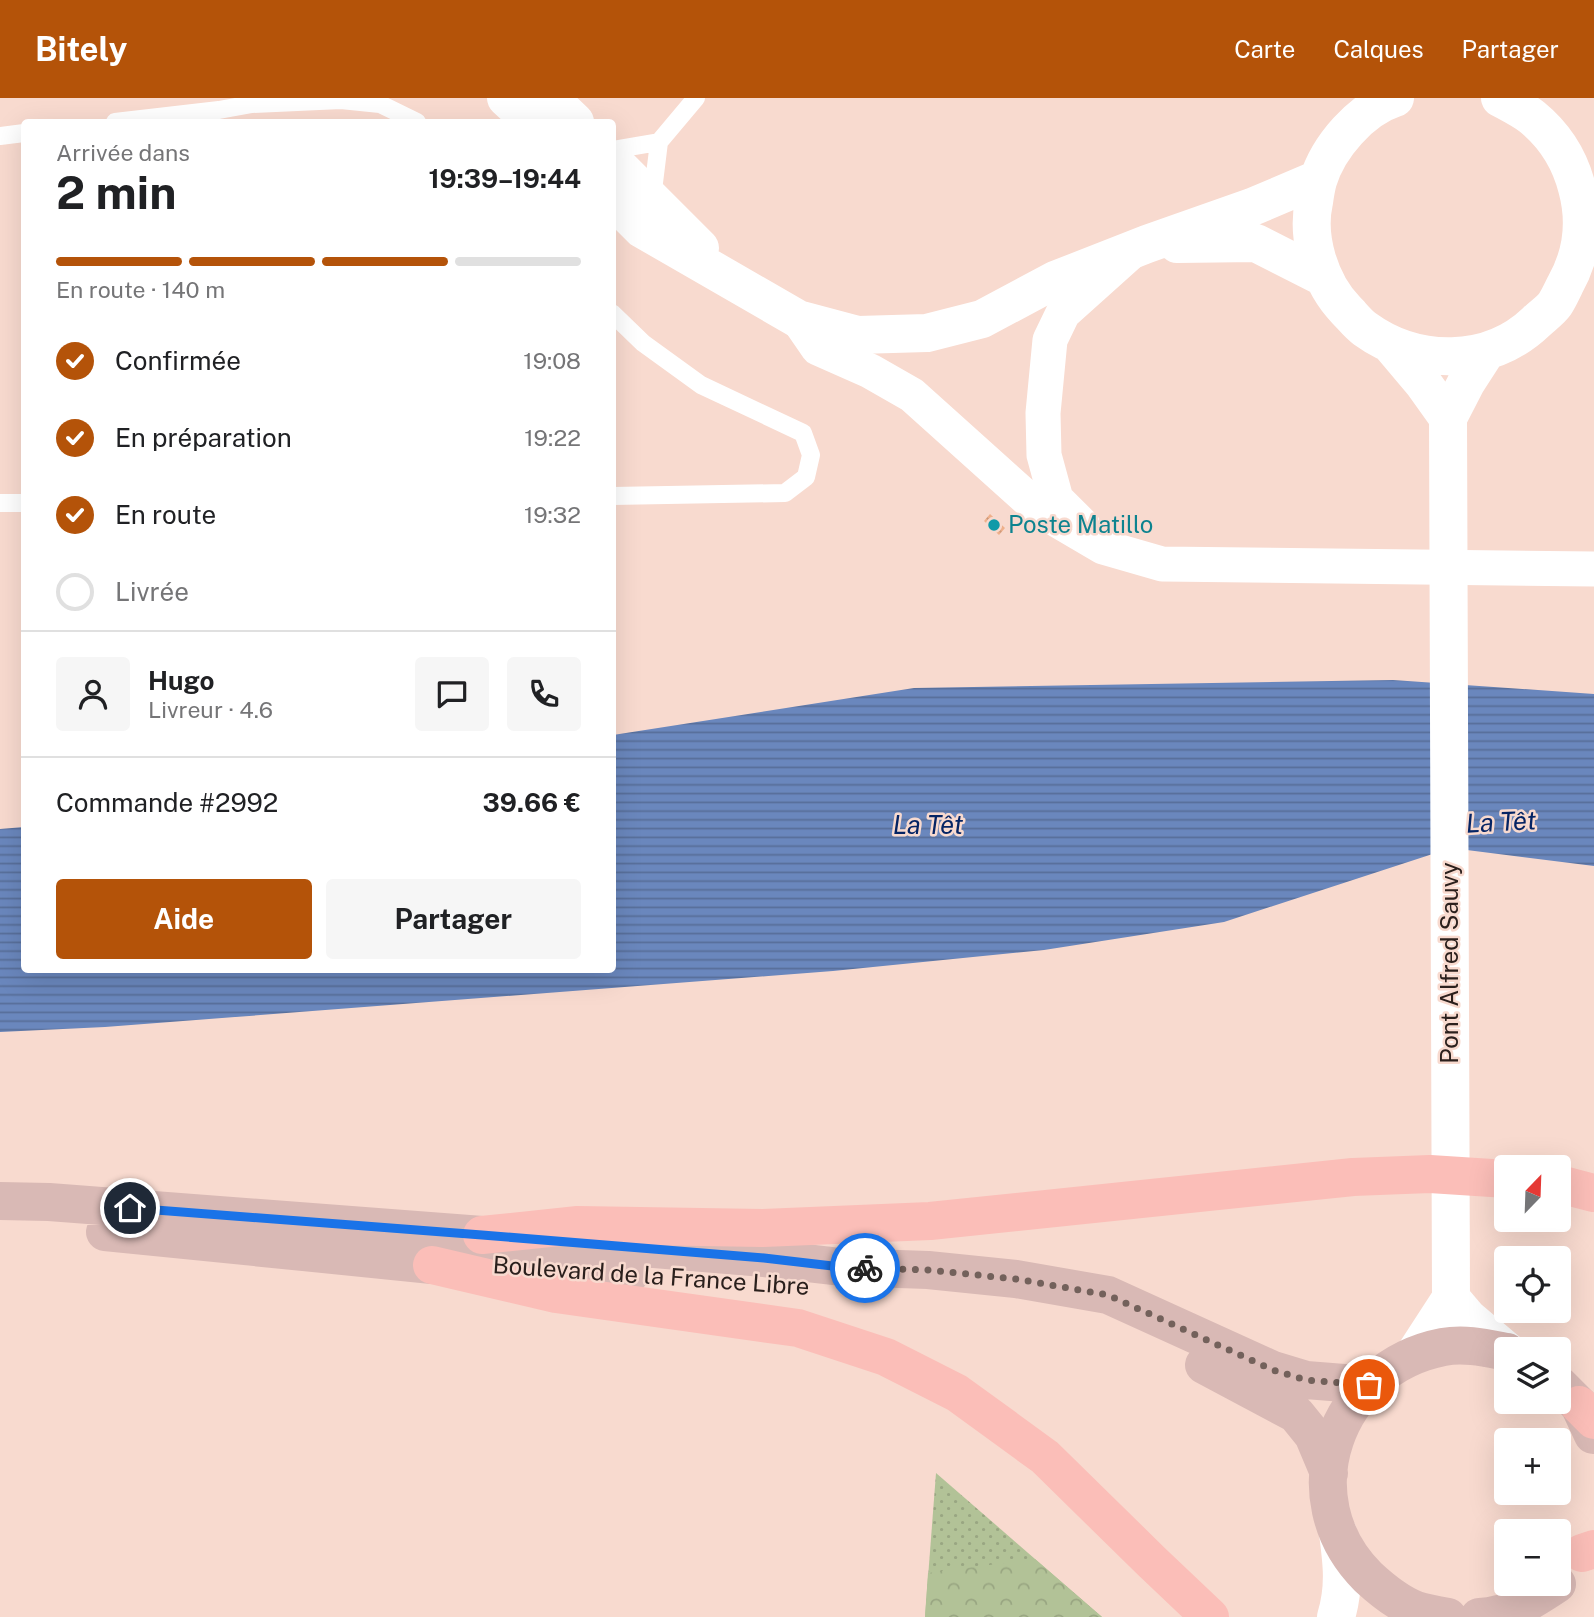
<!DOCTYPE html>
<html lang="fr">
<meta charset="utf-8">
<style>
body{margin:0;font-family:"Public Sans",sans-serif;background:#f6f6f6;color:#202124;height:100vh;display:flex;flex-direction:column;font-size:26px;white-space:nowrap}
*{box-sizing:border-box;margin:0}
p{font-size:23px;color:#757577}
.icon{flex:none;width:38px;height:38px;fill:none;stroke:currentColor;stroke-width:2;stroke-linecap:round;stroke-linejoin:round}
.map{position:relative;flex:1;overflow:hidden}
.panel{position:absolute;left:21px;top:21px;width:595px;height:854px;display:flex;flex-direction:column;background:#fff;border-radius:7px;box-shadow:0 7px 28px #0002}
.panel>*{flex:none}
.needle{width:46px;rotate:23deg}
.tools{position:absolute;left:1494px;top:1057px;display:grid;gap:14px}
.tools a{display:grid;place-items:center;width:77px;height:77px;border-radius:7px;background:#fff;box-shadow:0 7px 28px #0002;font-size:35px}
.pin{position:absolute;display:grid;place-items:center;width:60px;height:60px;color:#fff;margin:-30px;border:4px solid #fff;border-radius:50%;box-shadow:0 2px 7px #0007}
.courier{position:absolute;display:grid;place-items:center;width:70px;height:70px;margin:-35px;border:5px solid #1a73e8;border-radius:50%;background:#fff;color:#222;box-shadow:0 2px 9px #0007}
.summary em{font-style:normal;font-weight:700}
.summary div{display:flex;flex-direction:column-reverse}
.summary{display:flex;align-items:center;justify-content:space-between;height:119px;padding:0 35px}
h1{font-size:46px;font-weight:700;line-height:52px}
.bar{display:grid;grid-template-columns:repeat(4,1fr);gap:10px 7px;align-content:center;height:84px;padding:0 35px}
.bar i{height:9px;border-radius:5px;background:#e0e0e0}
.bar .selected{background:#b45309}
.bar p{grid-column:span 4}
.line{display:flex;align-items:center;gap:18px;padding:0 35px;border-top:2px solid #e0e0e0}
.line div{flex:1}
.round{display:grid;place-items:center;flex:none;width:74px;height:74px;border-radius:7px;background:#f6f6f6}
ol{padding:0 35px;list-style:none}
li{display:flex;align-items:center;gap:21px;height:77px}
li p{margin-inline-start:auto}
li .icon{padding:7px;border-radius:50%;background:#b45309;color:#fff;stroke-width:4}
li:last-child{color:#757577}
li i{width:38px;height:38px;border:4px solid #e0e0e0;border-radius:50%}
.action{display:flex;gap:14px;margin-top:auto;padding:14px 35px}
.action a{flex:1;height:80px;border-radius:7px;background:#b45309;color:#fff;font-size:28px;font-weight:700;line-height:80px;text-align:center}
.action a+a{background:#f6f6f6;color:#202124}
header{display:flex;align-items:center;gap:42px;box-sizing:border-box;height:98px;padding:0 35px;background:#b45309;color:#fff}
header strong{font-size:33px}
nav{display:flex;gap:38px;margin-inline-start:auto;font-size:24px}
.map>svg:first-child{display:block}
.grass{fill:url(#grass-dots)}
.park{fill:url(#park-crowns)}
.water{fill:url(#water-rules)}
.building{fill:url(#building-back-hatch)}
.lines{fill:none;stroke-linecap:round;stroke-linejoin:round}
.lane{stroke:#fff;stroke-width:18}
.street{stroke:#fff;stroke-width:35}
.secondary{stroke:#fff;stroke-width:38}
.primary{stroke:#d9b9b5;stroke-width:38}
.highway{stroke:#fbbeb8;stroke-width:38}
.done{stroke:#73615b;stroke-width:7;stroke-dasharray:0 12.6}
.route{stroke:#1a73e8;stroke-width:9}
.culture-dot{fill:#0f9aa8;stroke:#f8dacf;stroke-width:2.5}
.labels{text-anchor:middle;stroke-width:5;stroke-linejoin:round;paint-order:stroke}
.culture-label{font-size:24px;fill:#0d838f;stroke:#f8dacf;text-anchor:start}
.street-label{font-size:24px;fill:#2b201d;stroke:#f8dacf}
.water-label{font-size:26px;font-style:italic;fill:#052464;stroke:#f8dacf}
</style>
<header>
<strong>Bitely</strong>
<nav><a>Carte</a><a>Calques</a><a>Partager</a></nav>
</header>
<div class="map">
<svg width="1594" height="1519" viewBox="0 0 1594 1519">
<defs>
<pattern id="grass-dots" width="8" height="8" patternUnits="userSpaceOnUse" patternTransform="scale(1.75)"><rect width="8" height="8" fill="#b2c297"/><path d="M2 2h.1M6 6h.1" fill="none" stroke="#99a682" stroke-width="1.8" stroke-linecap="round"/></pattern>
<pattern id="park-crowns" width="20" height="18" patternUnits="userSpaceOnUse" patternTransform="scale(1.75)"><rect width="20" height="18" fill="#b2c297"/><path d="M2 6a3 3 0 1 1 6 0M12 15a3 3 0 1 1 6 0" fill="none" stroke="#99a682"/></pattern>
<pattern id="water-rules" width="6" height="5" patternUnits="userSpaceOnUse" patternTransform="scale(1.75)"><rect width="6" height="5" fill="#6a87bd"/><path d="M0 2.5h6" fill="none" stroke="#576e99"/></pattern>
<pattern id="building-back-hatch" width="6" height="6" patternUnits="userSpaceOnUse" patternTransform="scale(1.75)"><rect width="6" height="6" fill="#eeb08b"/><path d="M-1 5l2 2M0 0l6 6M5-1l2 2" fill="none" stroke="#cc9778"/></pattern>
</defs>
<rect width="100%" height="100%" fill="#f8dacf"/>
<!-- grass -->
<path class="grass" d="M936,1375L1102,1519H925Z"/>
<!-- park -->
<path class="park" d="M1035,1461L1102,1519H925L928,1475Z"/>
<!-- water -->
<path class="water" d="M1393,582L1594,596V768L1451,750L1224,824L1044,852L833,873L105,929L0,934V731L24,729V872H612L613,637L914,590Z"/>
<!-- building -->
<path class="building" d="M990,416L1005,430L999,437L984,423Z"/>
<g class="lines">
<!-- lane -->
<path class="lane" d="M115,24L219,12L252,6L341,2L380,6L417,24
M0,38L24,35
M612,52L659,44
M652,101L659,44L696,0
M612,215L643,245L701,287L803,335L811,357L806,379L785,395L612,398
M0,405H24"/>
<!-- street -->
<path class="street" d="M798,221L818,250L870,273L912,297L1040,412L1103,449L1162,466L1594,471
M1084,429L1056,401L1044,357L1043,315L1050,242L1063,215L1131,154"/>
<!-- secondary -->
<path class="secondary" d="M506,0L532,24
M550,0L575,24
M1395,0C1361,11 1328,49 1318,83C1316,90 1315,97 1314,104C1306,140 1320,185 1346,212C1352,218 1358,226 1365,231C1416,268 1489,269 1536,224C1542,218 1550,213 1555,206C1559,200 1562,193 1565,187C1582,157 1586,123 1577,90C1570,62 1554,37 1532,19C1523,12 1511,6 1500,0
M612,62L700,150
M612,101L642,131L798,221L858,237L927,235L982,221L1055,182L1147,146L1252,109L1318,81
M1177,146L1256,145L1323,179
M1391,247L1423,285L1448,320
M1451,1200L1448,320L1466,285L1486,254
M1451,1200L1468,1220L1507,1253
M1414,1257L1451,1200
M1336,1519C1345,1489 1342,1465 1338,1435"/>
<!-- primary -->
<path class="primary" d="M0,1103L49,1104L482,1137L764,1160L841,1169L928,1172L1016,1181L1108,1197L1273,1272L1306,1282L1369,1287
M105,1134L432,1167L494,1166L631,1175
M1204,1267L1296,1316L1313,1337L1329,1375
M1559,1287L1579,1307L1593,1337
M1448,1519C1437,1517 1426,1515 1416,1512C1398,1505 1382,1492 1368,1479C1288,1399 1335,1270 1443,1249C1465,1245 1486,1250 1507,1254
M1479,1519C1509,1518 1533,1502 1557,1486"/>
<!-- highway -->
<path class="highway" d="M1559,1086L1594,1095
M482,1137L578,1127L763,1130L930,1123L1353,1079L1430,1076L1507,1081
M432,1167L556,1196L798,1230L886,1259L957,1295L1045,1359L1152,1464L1210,1519
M1579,1307L1594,1322
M1582,1455L1594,1451"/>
</g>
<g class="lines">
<!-- done -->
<path class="done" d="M865,1170L928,1172L1016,1181L1108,1197L1273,1272L1306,1282L1369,1287"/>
<!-- route -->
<path class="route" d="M130,1110L482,1137L764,1160L841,1169L865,1170"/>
</g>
<!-- markers -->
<circle class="culture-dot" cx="994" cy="427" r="7"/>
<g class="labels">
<!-- culture labels -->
<g class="culture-label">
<text x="1008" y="435">Poste Matillo</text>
</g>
<!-- street labels -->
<g class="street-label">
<text transform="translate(1450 865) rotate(-90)" y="8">Pont Alfred Sauvy</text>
<text transform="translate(651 1178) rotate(4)" y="8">Boulevard de la France Libre</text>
</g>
<!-- water labels -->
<g class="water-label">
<text transform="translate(1501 724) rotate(-3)" y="9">La Têt</text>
<text x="928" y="736">La Têt</text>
</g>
</g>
</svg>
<div class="tools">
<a><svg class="needle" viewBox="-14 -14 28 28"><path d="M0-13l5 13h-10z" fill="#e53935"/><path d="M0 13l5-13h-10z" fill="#757577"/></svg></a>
<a><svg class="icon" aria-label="locate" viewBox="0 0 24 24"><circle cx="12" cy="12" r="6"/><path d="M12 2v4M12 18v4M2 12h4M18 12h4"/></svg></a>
<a><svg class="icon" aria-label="layers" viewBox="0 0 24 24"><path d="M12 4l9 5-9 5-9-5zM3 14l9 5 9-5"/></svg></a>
<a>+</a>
<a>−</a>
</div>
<div class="pin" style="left:1369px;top:1287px;background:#ea580c"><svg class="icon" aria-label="bag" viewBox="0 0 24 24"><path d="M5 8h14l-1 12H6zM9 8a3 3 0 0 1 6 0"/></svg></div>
<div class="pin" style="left:130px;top:1110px;background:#1f2937"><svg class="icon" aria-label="home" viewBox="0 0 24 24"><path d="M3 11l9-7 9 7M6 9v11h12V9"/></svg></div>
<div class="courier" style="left:865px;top:1170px"><svg class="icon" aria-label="bike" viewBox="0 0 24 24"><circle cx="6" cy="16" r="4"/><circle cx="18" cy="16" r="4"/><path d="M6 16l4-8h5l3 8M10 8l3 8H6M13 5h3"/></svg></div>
<section class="panel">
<div class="summary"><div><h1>2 min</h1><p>Arrivée dans</p></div><em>19:39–19:44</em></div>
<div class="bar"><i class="selected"></i><i class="selected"></i><i class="selected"></i><i></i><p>En route · 140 m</p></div>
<ol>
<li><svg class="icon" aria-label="check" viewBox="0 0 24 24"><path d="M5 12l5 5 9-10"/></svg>Confirmée<p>19:08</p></li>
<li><svg class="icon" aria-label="check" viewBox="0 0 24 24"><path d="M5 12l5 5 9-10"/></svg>En préparation<p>19:22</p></li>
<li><svg class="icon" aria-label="check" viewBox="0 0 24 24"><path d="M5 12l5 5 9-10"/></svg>En route<p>19:32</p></li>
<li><i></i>Livrée</li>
</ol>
<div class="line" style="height:126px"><a class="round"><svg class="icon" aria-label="person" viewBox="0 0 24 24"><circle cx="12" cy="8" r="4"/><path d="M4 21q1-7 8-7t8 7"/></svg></a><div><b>Hugo</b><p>Livreur · 4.6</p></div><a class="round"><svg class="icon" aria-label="chat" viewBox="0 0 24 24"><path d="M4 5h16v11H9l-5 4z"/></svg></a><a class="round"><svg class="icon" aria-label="phone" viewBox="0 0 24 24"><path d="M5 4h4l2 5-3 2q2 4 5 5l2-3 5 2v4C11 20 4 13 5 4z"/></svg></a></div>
<div class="line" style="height:91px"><div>Commande #2992</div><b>39.66 €</b></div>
<div class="action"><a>Aide</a><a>Partager</a></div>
</section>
</div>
